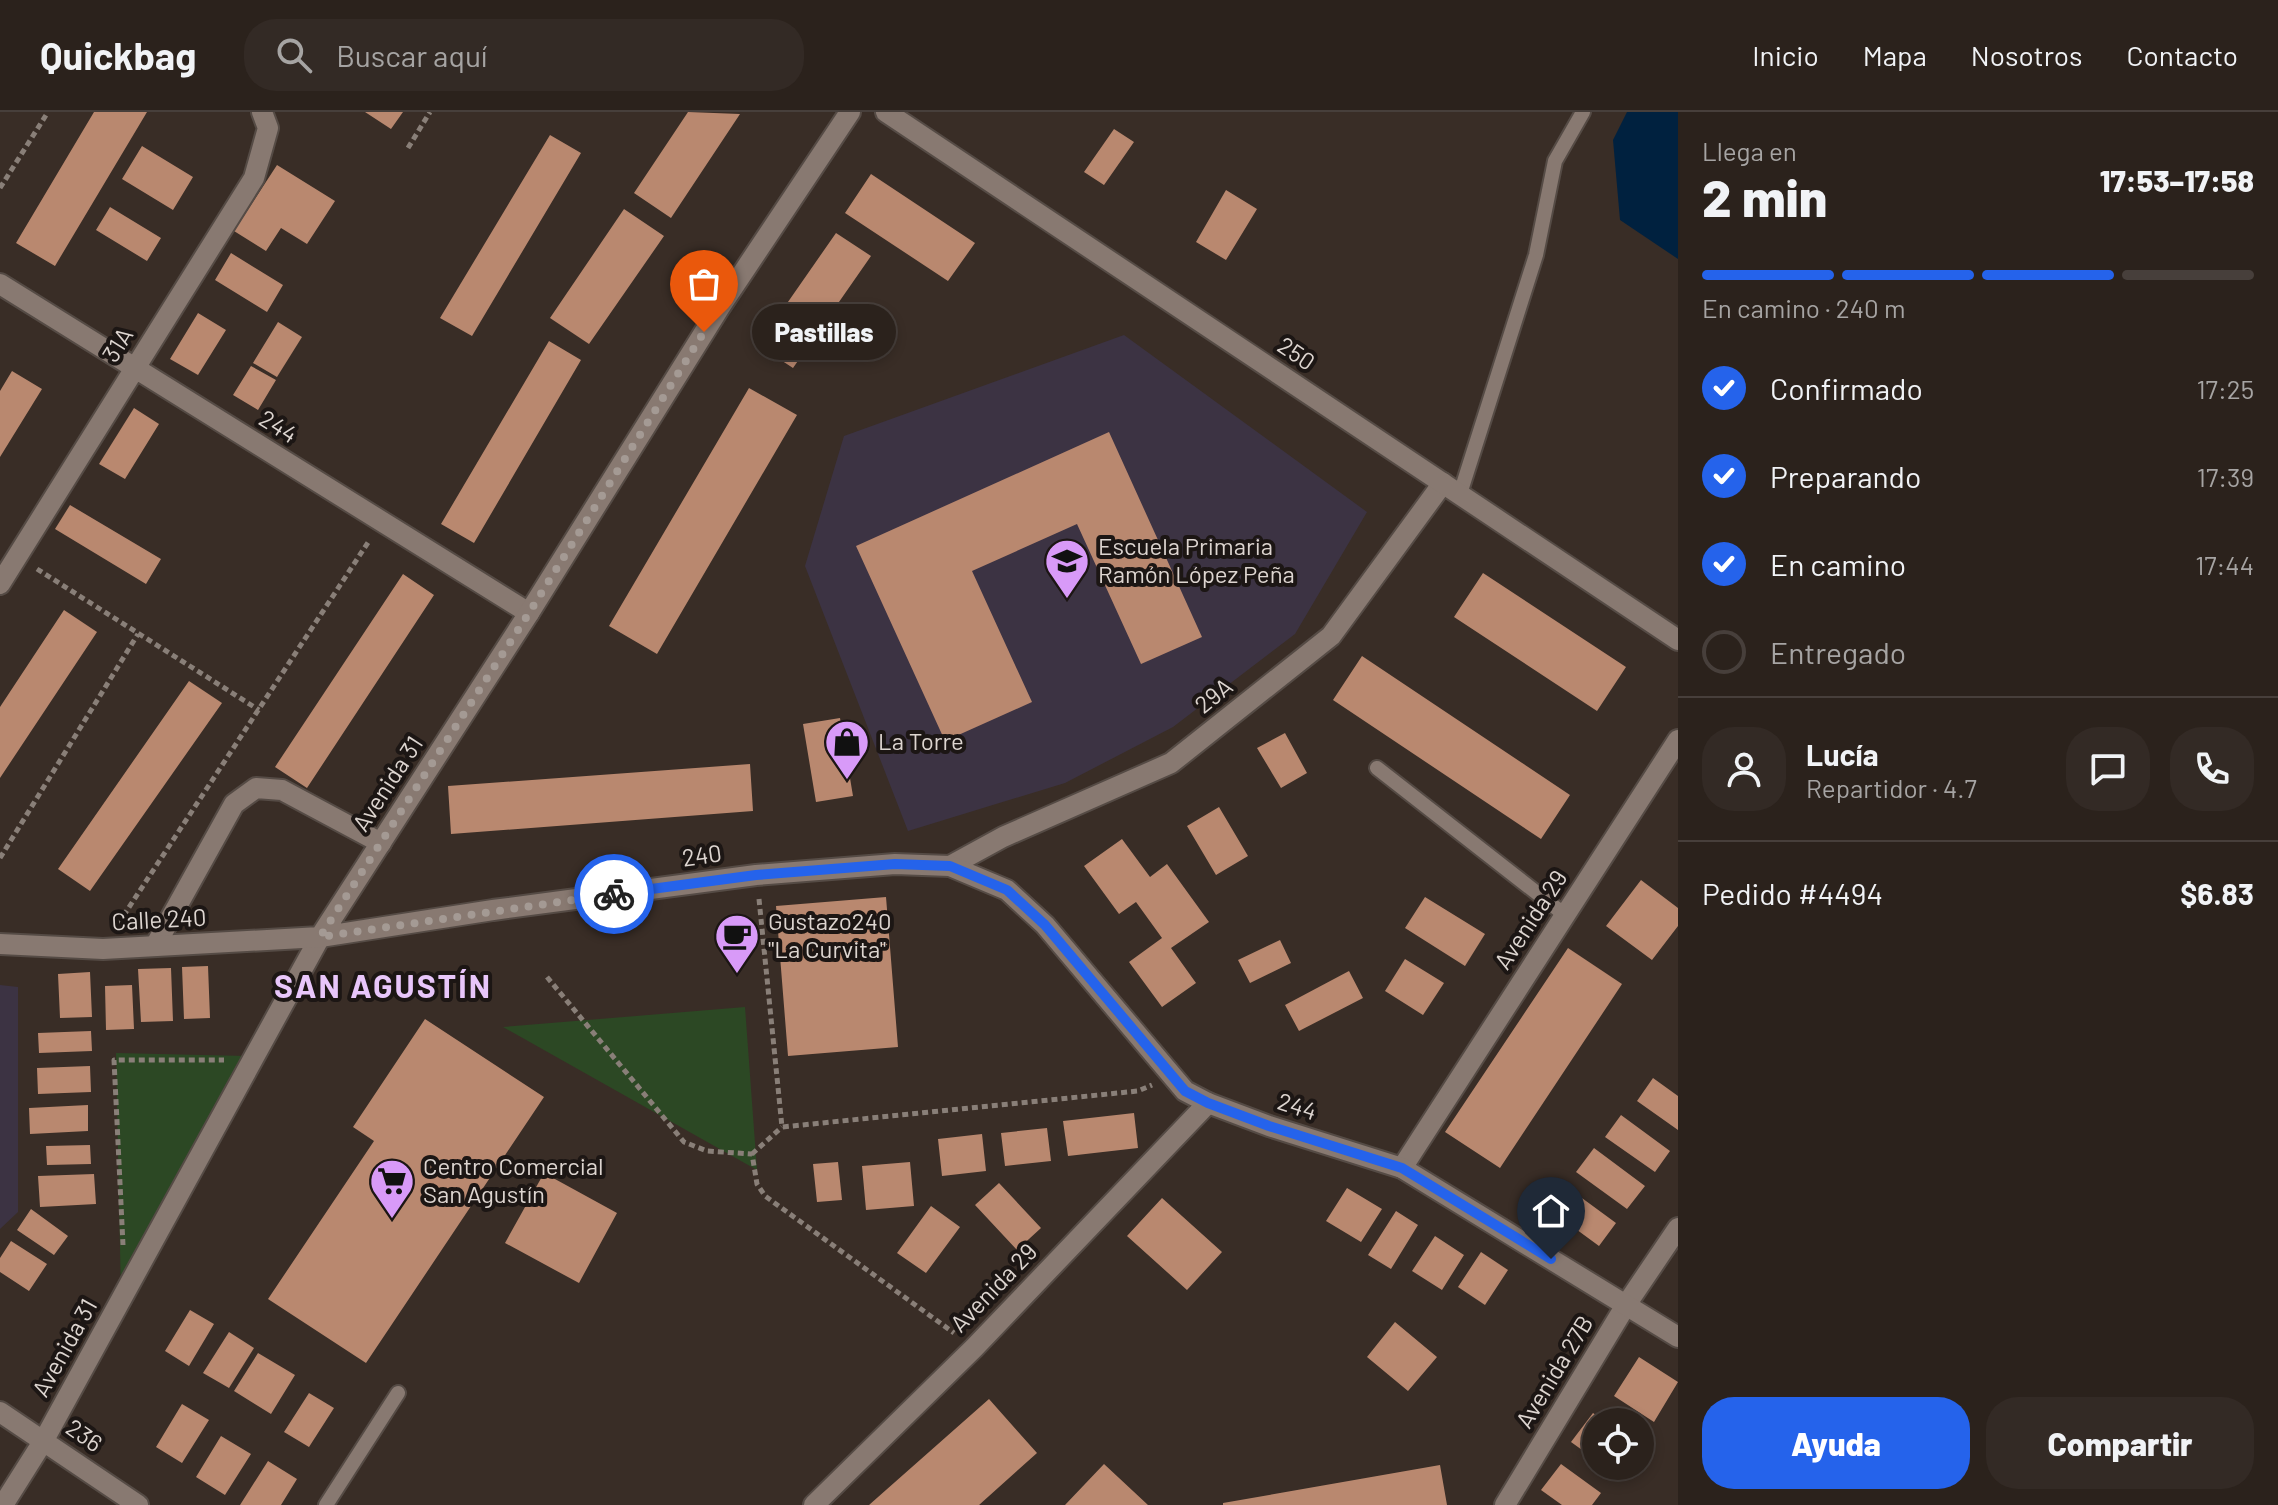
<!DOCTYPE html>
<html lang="es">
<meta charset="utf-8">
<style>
body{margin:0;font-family:Barlow,sans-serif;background:#332a25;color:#f1f3f6;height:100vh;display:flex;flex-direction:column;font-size:30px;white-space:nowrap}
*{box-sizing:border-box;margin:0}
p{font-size:26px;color:#a6a4a3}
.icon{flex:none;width:44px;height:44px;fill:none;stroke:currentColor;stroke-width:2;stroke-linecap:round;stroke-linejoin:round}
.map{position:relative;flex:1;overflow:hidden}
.details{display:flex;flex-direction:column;background:#2b221c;width:600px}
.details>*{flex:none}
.fabs{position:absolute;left:1582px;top:1296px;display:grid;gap:16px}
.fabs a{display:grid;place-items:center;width:72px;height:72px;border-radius:50%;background:#2b221c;box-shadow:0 4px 12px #0003,0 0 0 2px #473f3b;font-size:40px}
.pin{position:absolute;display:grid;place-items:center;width:68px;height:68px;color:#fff;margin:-82px -34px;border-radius:50% 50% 50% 0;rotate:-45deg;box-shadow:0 0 8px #0007}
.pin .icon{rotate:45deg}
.courier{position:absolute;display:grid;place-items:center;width:80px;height:80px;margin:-40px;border:6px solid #2563eb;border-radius:50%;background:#fff;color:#222;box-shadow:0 2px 10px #0007}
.bubble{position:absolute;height:56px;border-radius:28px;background:#2b221c;box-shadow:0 4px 12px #0003,0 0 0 2px #473f3b;font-size:26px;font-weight:800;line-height:56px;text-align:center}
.head em{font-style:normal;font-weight:800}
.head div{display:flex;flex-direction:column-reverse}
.head{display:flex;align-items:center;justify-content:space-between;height:136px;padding:0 24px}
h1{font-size:52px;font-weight:800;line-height:60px}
.bar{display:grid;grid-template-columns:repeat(4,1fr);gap:12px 8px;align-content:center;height:96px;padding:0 24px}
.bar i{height:10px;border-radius:6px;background:#473f3b}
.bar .current{background:#2563eb}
.bar p{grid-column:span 4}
.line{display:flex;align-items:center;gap:20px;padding:0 24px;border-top:2px solid #473f3b}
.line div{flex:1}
.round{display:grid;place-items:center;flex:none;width:84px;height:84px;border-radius:32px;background:#332a25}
ol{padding:0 24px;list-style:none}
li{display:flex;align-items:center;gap:24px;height:88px}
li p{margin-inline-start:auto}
li .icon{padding:8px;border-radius:50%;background:#2563eb;color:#fff;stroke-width:4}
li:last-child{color:#a6a4a3}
li i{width:44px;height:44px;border:4px solid #473f3b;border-radius:50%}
.action{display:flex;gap:16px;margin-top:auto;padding:16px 24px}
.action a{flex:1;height:92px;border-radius:32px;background:#2563eb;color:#fff;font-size:32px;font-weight:800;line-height:92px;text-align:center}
.action a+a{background:#332a25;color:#f1f3f6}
header{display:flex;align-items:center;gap:48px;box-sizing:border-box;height:112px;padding:0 40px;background:#2b221c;border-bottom:2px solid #473f3b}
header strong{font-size:38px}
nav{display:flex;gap:44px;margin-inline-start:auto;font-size:28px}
.search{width:560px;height:72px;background:#332a25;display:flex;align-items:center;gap:20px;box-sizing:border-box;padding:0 28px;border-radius:32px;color:#a6a4a3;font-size:30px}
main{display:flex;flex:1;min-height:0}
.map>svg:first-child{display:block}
.education{fill:#3c3343}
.green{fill:#2c4824}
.water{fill:#00213f}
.building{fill:#b9886f}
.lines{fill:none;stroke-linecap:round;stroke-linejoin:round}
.lane-casing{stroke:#554b45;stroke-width:18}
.street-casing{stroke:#554b45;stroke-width:24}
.secondary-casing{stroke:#554b45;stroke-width:24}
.path{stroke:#897f78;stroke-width:5;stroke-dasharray:6 4;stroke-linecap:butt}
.lane{stroke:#887971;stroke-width:14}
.street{stroke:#887971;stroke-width:20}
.secondary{stroke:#887971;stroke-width:20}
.done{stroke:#a49a94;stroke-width:8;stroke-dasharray:0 14.4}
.route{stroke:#2563eb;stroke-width:10}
.labels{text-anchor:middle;stroke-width:8;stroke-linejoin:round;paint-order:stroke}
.street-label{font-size:24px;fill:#ddd5d0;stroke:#1c1614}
.poi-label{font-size:24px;fill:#ddd5d0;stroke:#1c1614;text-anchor:start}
.district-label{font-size:32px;font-weight:bold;letter-spacing:2px;fill:#e8c6fa;stroke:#1c1614}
</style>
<header>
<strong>Quickbag</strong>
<div class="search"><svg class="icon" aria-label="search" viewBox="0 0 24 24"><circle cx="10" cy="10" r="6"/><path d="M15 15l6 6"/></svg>Buscar aquí</div>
<nav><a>Inicio</a><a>Mapa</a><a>Nosotros</a><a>Contacto</a></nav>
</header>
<main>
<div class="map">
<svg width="1678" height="1393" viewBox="0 0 1678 1393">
<rect width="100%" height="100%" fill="#392d26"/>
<!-- education -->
<path class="education" d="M1124,223L1367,400L1295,522L1173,615L1065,671L908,719L805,454L844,324Z
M0,873L18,875V1100L0,1117Z"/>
<!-- green -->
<path class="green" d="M745,895L757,1058L503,915Z
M116,941L247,944L121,1183Z"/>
<!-- water -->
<path class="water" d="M1627,0H1678V147L1620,108L1613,28Z"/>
<!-- building -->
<path class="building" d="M94,0H147L55,154L16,131Z
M365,0H403L391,17Z
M688,0L740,2L671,106L634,81Z
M1114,17L1134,30L1104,73L1084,60Z
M550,23L581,41L472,224L440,206Z
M142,34L193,65L173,98L122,67Z
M277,53L335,89L307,132L281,116L266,139L234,119Z
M871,62L975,131L948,169L845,101Z
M1226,78L1257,97L1226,148L1196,130Z
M110,95L161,126L147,149L96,118Z
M624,97L664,124L589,232L550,206Z
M836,121L871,144L793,256L758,233Z
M231,141L283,173L267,200L215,168Z
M198,201L226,218L198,263L170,247Z
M278,210L302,225L277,265L253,251Z
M549,229L581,248L474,431L441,412Z
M251,254L276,268L258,298L233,283Z
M12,259L42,277L0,345V279Z
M749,276L797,303L657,542L609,514Z
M134,296L159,312L125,367L99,352Z
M1109,320L1202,525L1141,552L1077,412L972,459L1032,590L945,629L856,434Z
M70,393L161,447L146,472L55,417Z
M1483,461L1626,555L1597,599L1454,505Z
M403,462L434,483L307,676L275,655Z
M64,498L97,520L0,666V595Z
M1362,544L1570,683L1541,727L1333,588Z
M189,569L222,591L90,779L58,757Z
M840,606L853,684L816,690L803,612Z
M1285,621L1307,661L1281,676L1257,636Z
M750,652L753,699L451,722L448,674Z
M1219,695L1248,744L1216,763L1187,714Z
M1122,727L1150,765L1167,752L1209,810L1171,836L1196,871L1162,895L1129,850L1162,826L1136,790L1119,802L1084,754Z
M1641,768L1678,796V814L1652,848L1606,814Z
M886,785L898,935L788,944L776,794Z
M1425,785L1485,822L1465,854L1405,816Z
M1280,828L1291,851L1250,871L1238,848Z
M1568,836L1622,872L1500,1056L1445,1020Z
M1405,847L1444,871L1423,903L1385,879Z
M208,854L210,906L184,907L182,855Z
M171,856L173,909L141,910L138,857Z
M1349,859L1363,886L1299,919L1285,893Z
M90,860L92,905L60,906L58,862Z
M132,873L134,917L106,918L105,874Z
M425,907L544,985L366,1251L268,1187L374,1029L353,1015Z
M91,919L92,939L39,941L38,921Z
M90,954L91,980L38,982L37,956Z
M1653,966L1678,984V1018L1637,989Z
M88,993V1019L30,1022L29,996Z
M1134,1001L1138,1036L1068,1044L1063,1009Z
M1621,1003L1670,1039L1655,1060L1605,1025Z
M1047,1016L1051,1049L1005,1054L1001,1021Z
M982,1022L986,1059L942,1064L938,1027Z
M90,1033L91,1052L47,1053L46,1034Z
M1594,1036L1645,1074L1627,1097L1576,1060Z
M838,1050L842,1088L817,1090L813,1052Z
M910,1050L914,1094L866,1098L862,1054Z
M544,1061L617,1101L579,1171L505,1131Z
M94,1062L96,1092L40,1095L38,1064Z
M999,1071L1041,1116L1017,1138L975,1093Z
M1347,1076L1382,1097L1361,1130L1326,1109Z
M1571,1078L1616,1111L1599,1134L1554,1101Z
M1162,1086L1222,1140L1187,1178L1127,1124Z
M931,1094L960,1115L926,1161L897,1141Z
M31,1097L68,1124L54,1143L17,1118Z
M1396,1099L1418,1113L1391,1157L1368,1143Z
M1435,1124L1464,1143L1442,1178L1412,1159Z
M11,1129L47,1152L29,1179L0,1160V1146Z
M1481,1140L1508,1158L1485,1193L1458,1175Z
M190,1198L214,1212L189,1254L165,1239Z
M1395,1210L1437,1245L1408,1279L1367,1245Z
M229,1220L254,1236L229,1276L203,1261Z
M258,1241L295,1263L271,1302L234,1279Z
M1639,1245L1678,1270L1654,1310L1614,1284Z
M309,1281L334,1296L309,1335L284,1320Z
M989,1287L1037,1341L979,1393H869Z
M182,1292L209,1308L182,1351L156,1335Z
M1593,1301L1606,1310H1596V1348L1571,1330Z
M221,1324L251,1342L225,1383L196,1365Z
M268,1349L297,1367L281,1393H240Z
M1104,1352L1148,1393H1065Z
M1561,1352L1601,1381L1592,1393H1562L1541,1378Z
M1440,1353L1447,1393H1223V1391Z"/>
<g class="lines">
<!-- lane casing -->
<g class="lane-casing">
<path id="lane" d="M1460,382L1536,143L1555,49L1583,0
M1377,656L1565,803
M326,1393L398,1281"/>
</g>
<!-- street casing -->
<g class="street-casing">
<path id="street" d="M0,172L529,501
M0,472L254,66L268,16L262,0
M950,754L1003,725L1171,651L1331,524L1443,371
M155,834L234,692L256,676L282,678L381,731
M1402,1056L1678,628
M0,1300L138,1393
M3,1393L44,1328L320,825
M814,1393L974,1236L1208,991
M1505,1393L1626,1193L1678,1116"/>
</g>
<!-- secondary casing -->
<g class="secondary-casing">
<path id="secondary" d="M886,0L1678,528
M320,825L529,501L720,195L850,0
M0,832L103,837L320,825L493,798L756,763L895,752L950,754L1007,778L1045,813L1185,979L1208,991L1269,1014L1402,1056L1678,1225"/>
</g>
<!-- path -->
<path class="path" d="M408,36L430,0
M0,76L48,0
M37,457L259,598
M0,746L138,522
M759,787L782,1015L1138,979L1152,973
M118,812L369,429
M547,865L684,1030L707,1039L752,1042L757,1072L765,1084L954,1221
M752,1042L782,1015
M123,1133L114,948H224"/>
<!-- lane -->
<use href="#lane" class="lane"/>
<!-- street -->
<use href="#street" class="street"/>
<!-- secondary -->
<use href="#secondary" class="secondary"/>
</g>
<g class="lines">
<!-- done -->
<path class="done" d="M614,782L320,825L529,501L704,220"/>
<!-- route -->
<path class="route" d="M614,782L756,763L895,752L950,754L1007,778L1045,813L1185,979L1208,991L1269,1014L1402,1056L1551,1147"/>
</g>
<!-- icons -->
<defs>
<g id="school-pin" transform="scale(2.3)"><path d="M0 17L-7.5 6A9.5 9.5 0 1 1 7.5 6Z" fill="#d89af8" stroke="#1c1614"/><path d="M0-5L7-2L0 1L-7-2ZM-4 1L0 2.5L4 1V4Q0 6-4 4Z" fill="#111"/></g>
<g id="shop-pin" transform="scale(2.3)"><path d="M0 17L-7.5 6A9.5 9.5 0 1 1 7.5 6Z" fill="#d89af8" stroke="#1c1614"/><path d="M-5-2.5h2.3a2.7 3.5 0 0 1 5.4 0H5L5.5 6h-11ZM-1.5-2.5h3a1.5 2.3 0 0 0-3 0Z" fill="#111"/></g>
<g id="cafe-pin" transform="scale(2.3)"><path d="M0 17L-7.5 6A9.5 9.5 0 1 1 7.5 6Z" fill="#d89af8" stroke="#1c1614"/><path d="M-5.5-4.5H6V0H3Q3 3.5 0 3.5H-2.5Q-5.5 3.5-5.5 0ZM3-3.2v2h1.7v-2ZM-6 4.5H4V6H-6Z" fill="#111"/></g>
<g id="supermarket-pin" transform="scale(2.3)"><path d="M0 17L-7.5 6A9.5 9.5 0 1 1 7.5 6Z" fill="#d89af8" stroke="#1c1614"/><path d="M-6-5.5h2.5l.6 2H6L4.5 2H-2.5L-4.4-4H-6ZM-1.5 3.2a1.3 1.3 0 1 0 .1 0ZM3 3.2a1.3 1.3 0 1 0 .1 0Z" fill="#111"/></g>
</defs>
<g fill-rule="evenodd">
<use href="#school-pin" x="1067" y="449"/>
<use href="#shop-pin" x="847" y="630"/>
<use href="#cafe-pin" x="737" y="824"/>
<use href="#supermarket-pin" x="392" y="1069"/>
</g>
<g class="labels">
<!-- street labels -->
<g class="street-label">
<text transform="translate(118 233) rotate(-58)" y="8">31A</text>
<text transform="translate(1296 242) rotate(34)" y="8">250</text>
<text transform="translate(278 315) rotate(32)" y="8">244</text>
<text transform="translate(1214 584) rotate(-39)" y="8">29A</text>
<text transform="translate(388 672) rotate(-57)" y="8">Avenida 31</text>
<text transform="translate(702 744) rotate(-8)" y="8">240</text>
<text transform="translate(159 808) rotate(-3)" y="8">Calle 240</text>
<text transform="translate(1531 808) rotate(-57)" y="8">Avenida 29</text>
<text transform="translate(1297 995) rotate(18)" y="8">244</text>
<text transform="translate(994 1176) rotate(-46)" y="8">Avenida 29</text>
<text transform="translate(65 1236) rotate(-61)" y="8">Avenida 31</text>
<text transform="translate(1555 1260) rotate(-59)" y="8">Avenida 27B</text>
<text transform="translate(84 1324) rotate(35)" y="8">236</text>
</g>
<!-- poi labels -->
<g class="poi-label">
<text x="1098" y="443">Escuela Primaria<tspan x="1098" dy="28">Ramón López Peña</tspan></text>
<text x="878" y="638">La Torre</text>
<text x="768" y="818">Gustazo240<tspan x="768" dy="28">"La Curvita"</tspan></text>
<text x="423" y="1063">Centro Comercial<tspan x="423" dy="28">San Agustín</tspan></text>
</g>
<!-- district labels -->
<g class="district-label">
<text x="383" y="886">SAN AGUSTÍN</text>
</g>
</g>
</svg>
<div class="fabs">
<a><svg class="icon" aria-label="locate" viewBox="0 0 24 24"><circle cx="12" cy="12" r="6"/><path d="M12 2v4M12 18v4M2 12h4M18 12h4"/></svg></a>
</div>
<div class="pin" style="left:704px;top:220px;background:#ea580c"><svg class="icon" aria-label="bag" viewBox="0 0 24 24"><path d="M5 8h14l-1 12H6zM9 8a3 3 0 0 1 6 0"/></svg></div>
<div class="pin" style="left:1551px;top:1147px;background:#1f2937"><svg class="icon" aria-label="home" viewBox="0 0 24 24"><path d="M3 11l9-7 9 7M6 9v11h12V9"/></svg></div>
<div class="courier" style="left:614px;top:782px"><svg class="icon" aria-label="bike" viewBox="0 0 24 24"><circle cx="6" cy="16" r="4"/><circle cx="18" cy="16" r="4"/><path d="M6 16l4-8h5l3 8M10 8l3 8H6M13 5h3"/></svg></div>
<div class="bubble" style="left:752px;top:192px;width:144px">Pastillas</div>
</div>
<section class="details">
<div class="head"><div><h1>2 min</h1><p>Llega en</p></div><em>17:53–17:58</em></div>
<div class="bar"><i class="current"></i><i class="current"></i><i class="current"></i><i></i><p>En camino · 240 m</p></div>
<ol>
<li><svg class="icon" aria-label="check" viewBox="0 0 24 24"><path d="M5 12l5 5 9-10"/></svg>Confirmado<p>17:25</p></li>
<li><svg class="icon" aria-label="check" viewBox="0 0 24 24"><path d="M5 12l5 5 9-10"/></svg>Preparando<p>17:39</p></li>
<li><svg class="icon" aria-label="check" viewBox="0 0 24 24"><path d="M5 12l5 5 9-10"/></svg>En camino<p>17:44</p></li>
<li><i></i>Entregado</li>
</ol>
<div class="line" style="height:144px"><a class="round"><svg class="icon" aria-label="person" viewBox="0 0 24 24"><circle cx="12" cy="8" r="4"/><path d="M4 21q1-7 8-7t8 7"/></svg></a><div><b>Lucía</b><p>Repartidor · 4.7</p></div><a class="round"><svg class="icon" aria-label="chat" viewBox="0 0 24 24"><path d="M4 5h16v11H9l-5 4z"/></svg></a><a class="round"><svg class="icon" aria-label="phone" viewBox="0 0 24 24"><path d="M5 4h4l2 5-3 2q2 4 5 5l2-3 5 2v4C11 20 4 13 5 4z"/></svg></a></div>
<div class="line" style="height:104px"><div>Pedido #4494</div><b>$6.83</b></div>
<div class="action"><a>Ayuda</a><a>Compartir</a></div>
</section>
</main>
